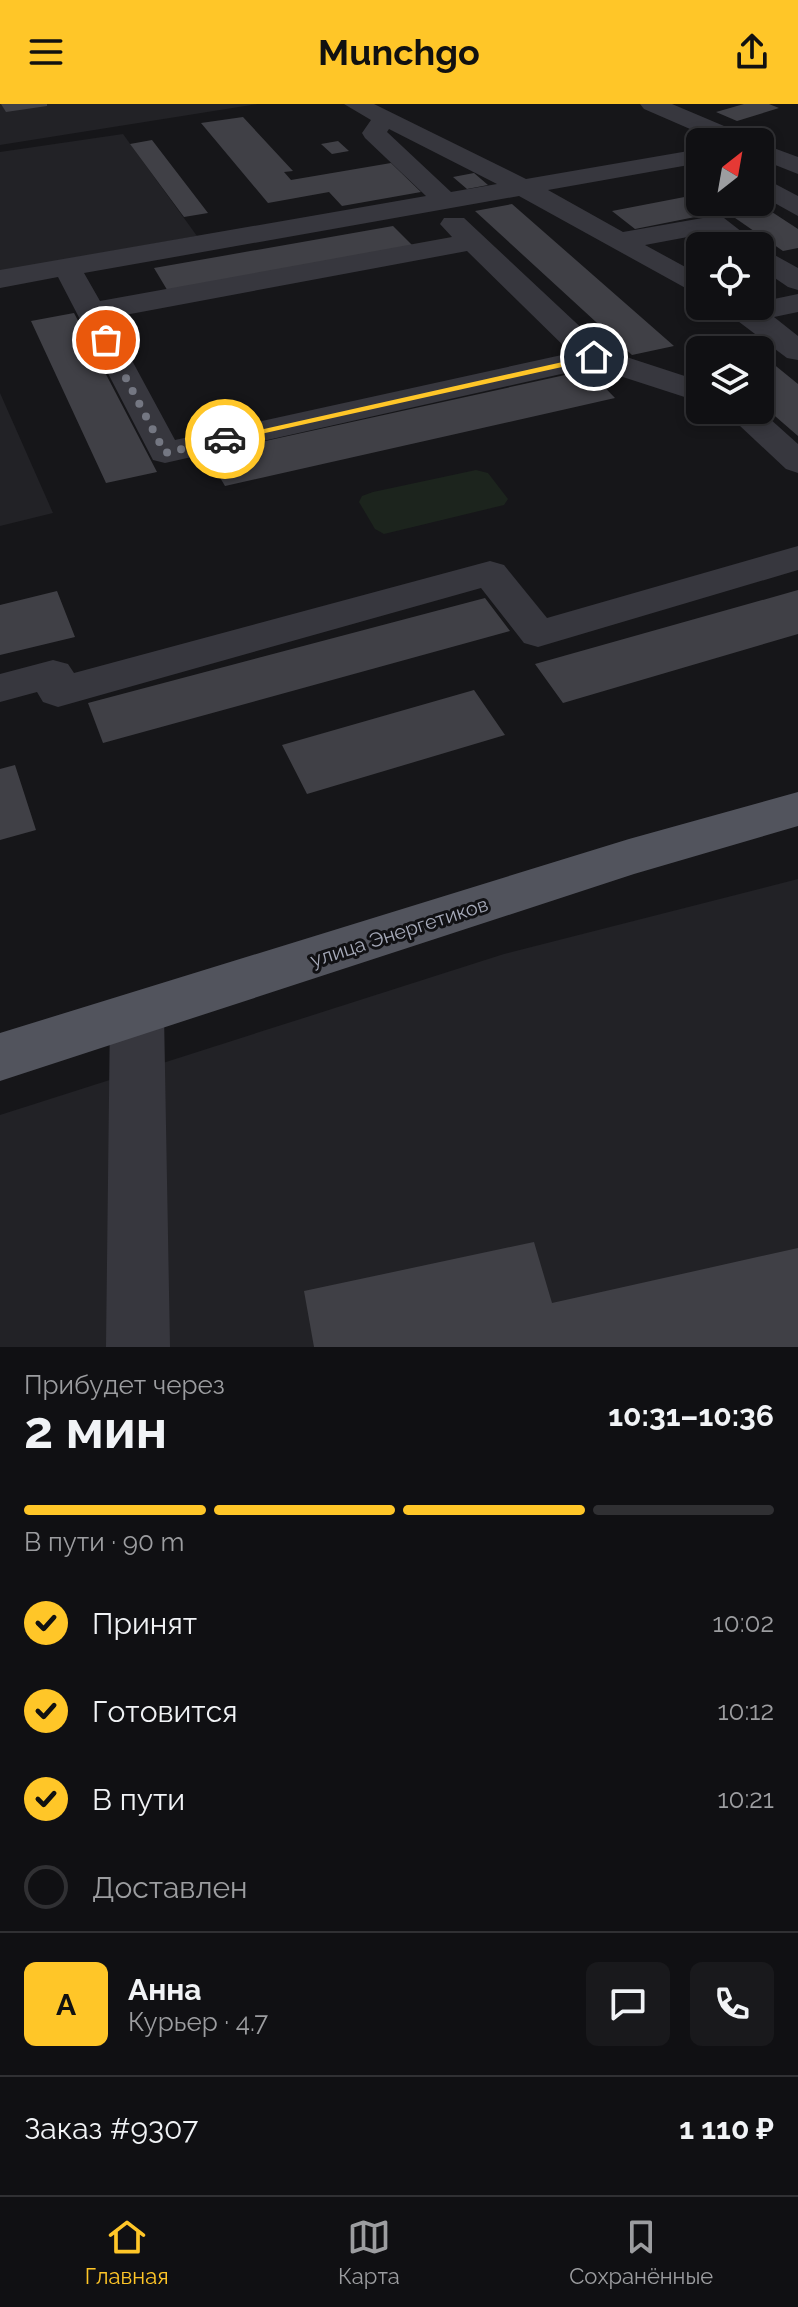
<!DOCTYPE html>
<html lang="ru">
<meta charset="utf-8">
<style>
body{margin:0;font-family:Raleway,sans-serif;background:#19191c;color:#f1f3f6;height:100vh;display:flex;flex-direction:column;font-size:30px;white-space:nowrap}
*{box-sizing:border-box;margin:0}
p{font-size:26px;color:#9c9da0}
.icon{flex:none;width:44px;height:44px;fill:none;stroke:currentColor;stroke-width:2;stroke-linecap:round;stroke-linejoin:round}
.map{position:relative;height:1243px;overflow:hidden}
.panel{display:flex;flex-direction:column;background:#101013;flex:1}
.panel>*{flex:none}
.needle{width:52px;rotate:31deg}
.tools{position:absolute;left:686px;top:24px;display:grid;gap:16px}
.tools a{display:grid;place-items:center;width:88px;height:88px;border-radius:12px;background:#101013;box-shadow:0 4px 12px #0003,0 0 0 2px #303033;font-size:40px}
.pin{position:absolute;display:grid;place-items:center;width:68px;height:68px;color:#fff;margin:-34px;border:4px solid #fff;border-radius:50%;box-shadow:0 2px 8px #0007}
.courier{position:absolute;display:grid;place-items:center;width:80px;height:80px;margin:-40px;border:6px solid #ffc628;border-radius:50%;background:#fff;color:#222;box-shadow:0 2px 10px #0007}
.headline em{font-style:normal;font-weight:700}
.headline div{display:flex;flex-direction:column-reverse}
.headline{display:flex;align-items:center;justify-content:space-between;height:136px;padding:0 24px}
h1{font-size:52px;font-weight:700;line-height:60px}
.bar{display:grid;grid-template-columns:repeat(4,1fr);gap:12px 8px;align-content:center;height:96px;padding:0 24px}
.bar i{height:10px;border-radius:6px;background:#303033}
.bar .active{background:#ffc628}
.bar p{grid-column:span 4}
.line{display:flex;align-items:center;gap:20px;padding:0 24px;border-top:2px solid #303033}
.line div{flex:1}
.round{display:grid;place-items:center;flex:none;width:84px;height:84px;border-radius:12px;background:#19191c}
ol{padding:0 24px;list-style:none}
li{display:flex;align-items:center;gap:24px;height:88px}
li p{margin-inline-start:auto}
li .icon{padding:8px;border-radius:50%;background:#ffc628;color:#111;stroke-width:4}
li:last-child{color:#9c9da0}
li i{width:44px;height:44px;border:4px solid #303033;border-radius:50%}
header{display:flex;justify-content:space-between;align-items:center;height:104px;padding:0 24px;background:#ffc628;color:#111;font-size:36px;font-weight:700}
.tab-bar{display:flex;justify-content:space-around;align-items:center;height:112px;border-top:2px solid #303033;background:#101013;font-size:22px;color:#9c9da0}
.tab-bar a{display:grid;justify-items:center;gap:4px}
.tab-bar .active{color:#ffc628}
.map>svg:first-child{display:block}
.built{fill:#222226}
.green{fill:#1c241d}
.building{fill:#404046}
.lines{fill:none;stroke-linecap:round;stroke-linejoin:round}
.minor{fill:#37373e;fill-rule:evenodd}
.major{fill:#52545d;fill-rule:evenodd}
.route{fill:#ffc628}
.done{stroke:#747782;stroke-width:8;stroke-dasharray:0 14.4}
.labels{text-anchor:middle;stroke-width:6;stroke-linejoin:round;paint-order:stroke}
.street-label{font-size:20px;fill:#a7abba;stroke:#111114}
</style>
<header><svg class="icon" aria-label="menu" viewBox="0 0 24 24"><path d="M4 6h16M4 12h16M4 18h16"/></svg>Munchgo<svg class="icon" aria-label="share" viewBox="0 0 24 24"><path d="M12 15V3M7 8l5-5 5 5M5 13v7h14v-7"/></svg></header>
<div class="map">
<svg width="798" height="1243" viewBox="0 0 798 1243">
<rect width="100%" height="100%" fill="#161619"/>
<!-- built -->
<path class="built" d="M0,0H258L0,41Z
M123,30L197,132L0,167V48Z
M0,289L53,409L0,422Z
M798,775V1243H0V1011L504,850Z"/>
<!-- green -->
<path class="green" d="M476,366L488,369L508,395L504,401L384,430L375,425L359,398L362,392L373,388Z"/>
<!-- building -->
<path class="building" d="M1,0H47V2L6,8Z
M744,0H769L779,4L737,17L716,8Z
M243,13L293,67L284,68L291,76L391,59L421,88L342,102L329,88L268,99L201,19Z
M152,36L208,109L184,113L130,40Z
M338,37L349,47L332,50L321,40Z
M474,69L488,81L467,85L453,73Z
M700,90V98H715L725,105L758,99L798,125V144L783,147L725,107L635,125L612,107Z
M512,100L674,242L632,251L475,107Z
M393,122L415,144L169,189L154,164Z
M74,209L157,368L106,379L31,217Z
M744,237L756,246H708V245Z
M760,249L798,280V332L760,299Z
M588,266L615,294L225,382L206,350Z
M798,486V530L563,599L535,560Z
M57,487L75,533L0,551V501Z
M485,494L510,527L103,639L88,599Z
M474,586L505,631L307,690L282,641Z
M15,661L36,726L0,736V665Z
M534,1138L552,1199L798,1144V1243H314L304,1187Z"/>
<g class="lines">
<!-- minor -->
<path class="minor" d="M344,0H374L526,75L700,45V59L548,86L623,128L714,112L724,114L760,142H728L709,129L645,141L700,171V192L519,92L84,169L100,197L452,133L440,120L444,114H464L605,246L700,277V298L592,263L165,359L153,356L58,173L0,184V166L426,92L365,34L362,29L371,16ZM389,25L497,80L451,88L387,28ZM467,147L571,249L175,336L109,214Z
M640,0H672L750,33L753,38H720L644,5Z
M760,39L798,53V70L760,55Z
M760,72L798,92V112L760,91Z
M760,143L798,164V186L788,183L760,164Z
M798,190V208L774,213L798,232V256L787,254L718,202H760V198Z
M723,306H760L798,340V369L786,365Z
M798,442V466L538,543L524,539L481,484L58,603L43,598L37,588L0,598V570L53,556L68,560L74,569L490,457L504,461L547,514Z
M137,888L156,895L164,911L170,1243H106L110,911L118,895Z"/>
<!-- major -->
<path class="major" d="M798,688V722L634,770L0,977V929L629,735Z"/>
</g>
<!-- route -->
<path class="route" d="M594,251L598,255L225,338L220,335Z"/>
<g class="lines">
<!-- done -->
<path class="done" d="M106,236L165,349L225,335"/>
</g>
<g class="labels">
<!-- street labels -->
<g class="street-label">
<text transform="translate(399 828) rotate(-18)" y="7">улица Энергетиков</text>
</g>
</g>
</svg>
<div class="tools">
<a><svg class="needle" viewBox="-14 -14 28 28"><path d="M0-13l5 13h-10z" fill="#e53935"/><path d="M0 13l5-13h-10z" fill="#9c9da0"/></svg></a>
<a><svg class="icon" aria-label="locate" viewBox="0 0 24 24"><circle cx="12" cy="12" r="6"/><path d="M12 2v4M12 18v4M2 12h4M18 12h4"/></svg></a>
<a><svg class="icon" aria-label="layers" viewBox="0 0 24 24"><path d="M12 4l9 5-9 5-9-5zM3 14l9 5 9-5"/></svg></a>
</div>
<div class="pin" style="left:106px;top:236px;background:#ea580c"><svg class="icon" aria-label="bag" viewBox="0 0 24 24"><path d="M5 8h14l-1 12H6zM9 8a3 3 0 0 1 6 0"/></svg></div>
<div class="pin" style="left:594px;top:253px;background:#1f2937"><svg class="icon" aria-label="home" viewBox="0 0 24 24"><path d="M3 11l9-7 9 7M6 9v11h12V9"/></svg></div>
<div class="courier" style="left:225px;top:335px"><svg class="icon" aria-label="car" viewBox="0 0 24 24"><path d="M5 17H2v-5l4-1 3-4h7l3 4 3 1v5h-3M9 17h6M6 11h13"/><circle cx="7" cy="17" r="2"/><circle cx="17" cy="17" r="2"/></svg></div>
</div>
<section class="panel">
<div class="headline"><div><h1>2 мин</h1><p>Прибудет через</p></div><em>10:31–10:36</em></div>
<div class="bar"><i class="active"></i><i class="active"></i><i class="active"></i><i></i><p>В пути · 90 m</p></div>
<ol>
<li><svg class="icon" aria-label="check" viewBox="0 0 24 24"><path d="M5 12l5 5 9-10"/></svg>Принят<p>10:02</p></li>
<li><svg class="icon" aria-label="check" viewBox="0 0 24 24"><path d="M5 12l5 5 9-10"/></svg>Готовится<p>10:12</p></li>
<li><svg class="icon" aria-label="check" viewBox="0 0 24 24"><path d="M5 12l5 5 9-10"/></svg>В пути<p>10:21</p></li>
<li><i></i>Доставлен</li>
</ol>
<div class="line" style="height:144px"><b class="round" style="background:#ffc628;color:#111">А</b><div><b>Анна</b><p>Курьер · 4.7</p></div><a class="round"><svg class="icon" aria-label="chat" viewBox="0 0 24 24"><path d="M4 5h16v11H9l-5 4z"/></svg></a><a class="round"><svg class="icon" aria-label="phone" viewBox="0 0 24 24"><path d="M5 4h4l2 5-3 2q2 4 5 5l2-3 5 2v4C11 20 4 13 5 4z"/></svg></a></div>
<div class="line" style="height:104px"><div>Заказ #9307</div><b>1 110 ₽</b></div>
</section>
<nav class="tab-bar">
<a class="active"><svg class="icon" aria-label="home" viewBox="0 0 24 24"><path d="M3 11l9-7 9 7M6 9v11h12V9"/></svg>Главная</a>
<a><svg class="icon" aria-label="map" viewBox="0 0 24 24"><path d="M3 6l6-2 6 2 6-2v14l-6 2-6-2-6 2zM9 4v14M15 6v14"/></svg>Карта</a>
<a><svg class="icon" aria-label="saved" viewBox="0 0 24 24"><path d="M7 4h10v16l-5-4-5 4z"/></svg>Сохранённые</a>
</nav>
